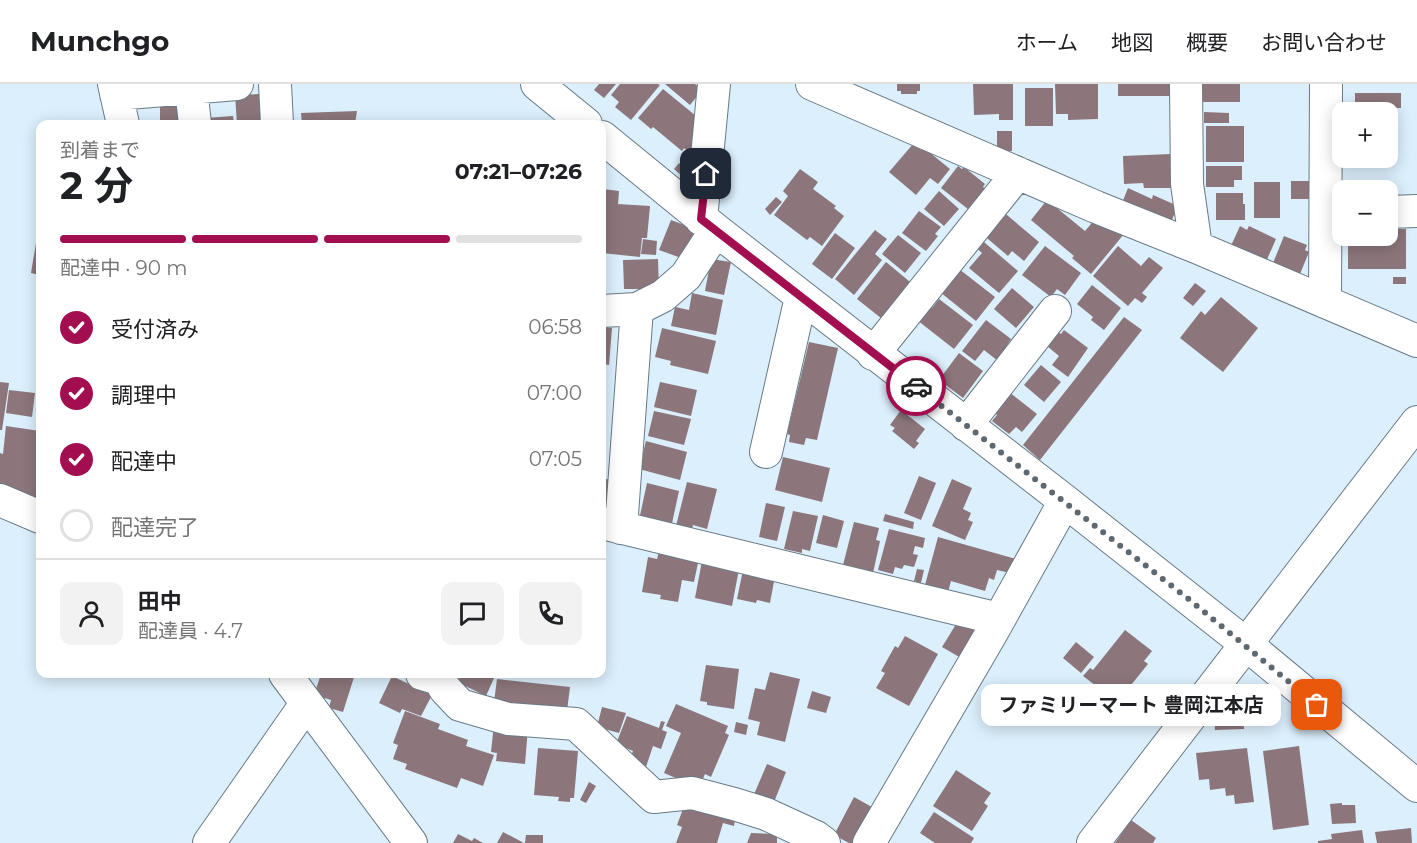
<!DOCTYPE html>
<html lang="ja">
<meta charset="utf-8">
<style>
body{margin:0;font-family:Montserrat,"Noto Sans JP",sans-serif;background:#f2f2f2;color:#202124;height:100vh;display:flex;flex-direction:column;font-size:22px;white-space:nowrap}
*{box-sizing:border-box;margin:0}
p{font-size:20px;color:#757577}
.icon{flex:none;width:33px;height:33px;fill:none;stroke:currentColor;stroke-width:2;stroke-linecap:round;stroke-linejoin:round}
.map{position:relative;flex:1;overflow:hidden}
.side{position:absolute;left:36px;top:36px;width:570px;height:558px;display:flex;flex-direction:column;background:#fff;border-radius:12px;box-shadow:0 3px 15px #0003}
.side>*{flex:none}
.buttons{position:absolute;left:1332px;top:18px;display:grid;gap:12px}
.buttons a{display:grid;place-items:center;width:66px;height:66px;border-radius:12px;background:#fff;box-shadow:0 3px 15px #0003;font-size:30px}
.pin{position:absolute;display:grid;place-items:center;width:51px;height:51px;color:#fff;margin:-26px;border-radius:12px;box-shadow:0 3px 9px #0006}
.courier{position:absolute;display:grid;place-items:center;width:60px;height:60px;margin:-30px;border:4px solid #a20e50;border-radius:50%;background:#fff;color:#222;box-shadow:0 2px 8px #0007}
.bubble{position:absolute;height:42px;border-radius:12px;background:#fff;box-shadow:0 3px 15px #0003;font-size:20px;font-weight:700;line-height:42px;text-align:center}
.overview em{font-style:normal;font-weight:700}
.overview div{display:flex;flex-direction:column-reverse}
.overview{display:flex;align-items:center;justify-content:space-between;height:102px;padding:0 24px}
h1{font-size:39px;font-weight:700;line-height:45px}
.bar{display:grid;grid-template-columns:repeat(4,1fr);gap:9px 6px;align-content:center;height:72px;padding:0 24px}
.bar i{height:8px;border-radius:4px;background:#e0e0e0}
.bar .active{background:#a20e50}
.bar p{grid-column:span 4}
.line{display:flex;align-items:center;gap:15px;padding:0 24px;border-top:2px solid #e0e0e0}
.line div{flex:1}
.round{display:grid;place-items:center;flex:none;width:63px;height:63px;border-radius:12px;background:#f2f2f2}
ol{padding:0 24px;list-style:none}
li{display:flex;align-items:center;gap:18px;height:66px}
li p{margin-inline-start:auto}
li .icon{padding:6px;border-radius:50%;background:#a20e50;color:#fff;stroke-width:4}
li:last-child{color:#757577}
li i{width:33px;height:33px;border:3px solid #e0e0e0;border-radius:50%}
header{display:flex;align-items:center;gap:36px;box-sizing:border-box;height:84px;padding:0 30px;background:#fff;border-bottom:2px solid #e0e0e0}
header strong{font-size:28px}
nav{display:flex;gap:33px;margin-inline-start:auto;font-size:21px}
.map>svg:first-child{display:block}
.building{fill:#8c767b}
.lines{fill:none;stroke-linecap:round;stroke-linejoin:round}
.minor-casing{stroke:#687a86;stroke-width:34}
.minor{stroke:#fff;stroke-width:32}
.done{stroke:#5d6870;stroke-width:6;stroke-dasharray:0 10.8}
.route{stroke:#a20e50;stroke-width:8}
</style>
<header>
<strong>Munchgo</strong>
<nav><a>ホーム</a><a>地図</a><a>概要</a><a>お問い合わせ</a></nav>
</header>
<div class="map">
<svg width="1417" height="759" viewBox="0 0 1417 759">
<rect width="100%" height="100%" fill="#dbeffc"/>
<!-- building -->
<path class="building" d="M599,0H616L604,14L594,6Z
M620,0H658L660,1L631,36L615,23L619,18L611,11Z
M665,0H695L702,6L690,21Z
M897,0H920V7H917V10H901V7H897Z
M973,0H1013V36H999V30L974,31Z
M1055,0H1098V35L1068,36V30H1056Z
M1118,0H1173L1174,12H1118Z
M1200,0H1240V18H1200Z
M1025,4H1053V42H1025Z
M663,5L696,32L692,71L684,64L682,67L653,43L651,45L638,34Z
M1355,9H1401V24H1395V43H1388V28H1358V25H1355Z
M259,10V17H263L264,40H237L235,11Z
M160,20H185V40H160Z
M357,27L355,40H302L301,29Z
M1204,28L1229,29V39H1204Z
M233,32L234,40H206V34Z
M1206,42H1244V78H1206Z
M997,47H1012V67H997Z
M913,60L921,66L923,63L950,85L938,100L930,94L916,111L889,88Z
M1171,70L1172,104H1144L1143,99L1124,100L1123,72Z
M679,79L694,91L689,98L674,85Z
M958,82L962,85L964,83L985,100L983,103L990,109L973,129L941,104Z
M1206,82H1242V96H1234V103H1206Z
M800,85L818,98L813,105L836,122L834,124L844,132L822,162L810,153L807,156L774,131L788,112L783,107Z
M1291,97H1311V115H1291Z
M1254,98H1280V134H1254Z
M1128,104L1152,115L1153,111L1178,122L1170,140L1122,119Z
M603,105L619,107L618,120L650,122L647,154H642L640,173L602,169Z
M939,107L959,125L944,142L924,125Z
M1216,109H1243V120H1245V136H1216Z
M776,113L782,118L770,131L765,125Z
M1047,116L1085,147L1096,134L1124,150L1091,190L1072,174L1074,172L1031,136Z
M1001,126L1039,158L1024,177L1012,167L1008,172L981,149Z
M919,127L941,143L935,150L938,152L926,167L902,149Z
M671,136L695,145L684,175L659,166Z
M39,141H40V191L31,189Z
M1240,142L1247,146L1249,142L1276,155L1265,180L1230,164Z
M1388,145H1406V185H1348V152H1388Z
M875,146L887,155L875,170L882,176L854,211L835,195Z
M835,149L855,164L832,195L812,180Z
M898,151L921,169L905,189L882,170Z
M1284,152L1307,161L1305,166L1309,168L1298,195L1271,184Z
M978,153L1018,187L999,209L969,184L982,169L972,160Z
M643,155L657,157L656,171L641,170Z
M1045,162L1081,189L1065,211L1057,205L1051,213L1022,191Z
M1118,162L1141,182L1149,173L1163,184L1142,209L1147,213L1142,219L1135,214L1128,222L1093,192Z
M658,175L659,205H624L623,176Z
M711,175L731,178L724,211L705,207Z
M886,178L915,202L886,238L857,215Z
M959,185L995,213L976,237L940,208Z
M1393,193H1406V200H1393Z
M1195,199L1206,207L1193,222L1183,214Z
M1092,201L1121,224L1104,246L1091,236L1093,233L1077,220Z
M1012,204L1034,223L1016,244L994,225Z
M692,209L723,216L716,251L671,242L675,223L689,226Z
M1221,213L1258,244L1223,288L1180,254L1201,227L1205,231Z
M939,215L973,241L954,265L917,236L929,221L932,224Z
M1124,233L1142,246L1040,376L1023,361Z
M986,236L1011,255L1007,261L1009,262L998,277L984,266L975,277L962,267Z
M602,243L612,244L609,281L602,280Z
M662,244L716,257L708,290L670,281L671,277L655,273Z
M1064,246L1088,264L1068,293L1052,281L1059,272L1047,262L1058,248L1061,250Z
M809,258L838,264L817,356L806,354L804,361L789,358L790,351L787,350Z
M959,269L983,287L963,314L939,296Z
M1041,281L1061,298L1044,318L1024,301Z
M0,298L9,299L2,346H0Z
M660,298L697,306L691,332L654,323Z
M9,306L35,309L32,333L6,329Z
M1009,308L1037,330L1022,348L1016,343L1009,350L992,337L997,331L994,328Z
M901,326L925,345L916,357L919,359L914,365L892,347L895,344L890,341Z
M654,327L691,335L684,361L648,352Z
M6,342L40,347L39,414L24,412L0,406V369L3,370Z
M646,357L687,368L680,396L639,385Z
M783,373L830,384L822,418L775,406Z
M919,392L936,399L921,436L904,429Z
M602,394L614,397L607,430L602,428Z
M952,395L972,404L963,425L971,429L968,436L973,438L965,456L932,442Z
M687,398L717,405L707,445L693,441L691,450L675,446Z
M647,399L679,407L671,444L639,436Z
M766,419L785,423L777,457L759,453Z
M793,427L818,432L810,467L802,465V469L784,465Z
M885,430L914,438L913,445L883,437Z
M823,431L844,437L837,464L816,459Z
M854,438L879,444L876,456L880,457L873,489L843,481Z
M889,445L925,454L923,464L915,462L913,470L918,471L914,483L904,481L902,485L895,483L893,490L878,486Z
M938,453L1016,475L1010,489L997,486L994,496L989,494L985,507L951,497L948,508L925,501Z
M659,467L699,474L694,498L682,496L678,518L660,515L661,511L642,508L648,473L657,475Z
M702,477L739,485L732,522L695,514Z
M917,485L924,486L921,499L914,497Z
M743,486L775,492L770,519L757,516L756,519L737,515Z
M958,537L977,547L961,574L942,563Z
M1125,546L1152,567L1144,577L1148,580L1123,611L1138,623L1133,630L1083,592L1090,584L1093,586Z
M905,552L938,570L909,622L876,604L885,589L881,587L895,562L898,564Z
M1076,558L1094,573L1081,589L1063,574Z
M706,581L739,585L734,625L707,621V618L700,617Z
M770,588L800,595L785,658L757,651L760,638L748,635L755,604L765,606Z
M321,590H355L343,628L329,624L331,616L314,611Z
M462,590H491L495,592L486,612L457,598Z
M392,592L432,611L421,632L402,625L400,629L379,619Z
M497,595L570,603L567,627L494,618Z
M812,607L831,613L826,629L807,624Z
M1242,613L1244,645L1215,646L1214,627H1223L1222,614Z
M676,620L728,642L725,649L729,651L711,693L705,690L699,704L664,689L681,649L666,642Z
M602,623L626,629L619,649L597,643Z
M405,627L440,640L438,645L468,656L466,662L494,671L483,702L461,694L457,704L405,685L407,680L393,675L398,661L393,659Z
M627,632L659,644L661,637L665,638L662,646L667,648L661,665L653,662L646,683L629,677L633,667L616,660Z
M736,638L748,641L746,651L734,648Z
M494,640L528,644L525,680L496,677L497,669L491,668Z
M1299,662L1309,741L1273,746L1263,667Z
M538,664L578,667L574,714H570V718L558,717L559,713L534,711Z
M1247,664L1254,718L1235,720L1234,711L1226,712L1225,704L1210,706L1209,695L1199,696L1196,669Z
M767,680L786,688L772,723L752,715Z
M956,686L991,709L984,719L988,722L972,747L933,722Z
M589,698L596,702L586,719L580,716Z
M854,713L879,727L861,759H849L834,751Z
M686,717L736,728L734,742L723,739L717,759H676L682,743L677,741Z
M1342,719V721H1355L1356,739L1332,740L1330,720Z
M934,728L974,754L971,759H935L920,749Z
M1131,736L1156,754L1153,759H1115Z
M1411,744L1412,759H1377L1375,748Z
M1362,746L1364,759H1318V757L1332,755L1331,750Z
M503,748L524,759H497Z
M751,749L777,750V759H747Z
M458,750L472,757L474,754L483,759H453Z
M526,751H543V759H525Z"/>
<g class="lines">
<!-- minor casing -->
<g class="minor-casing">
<path id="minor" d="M114,0L123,40
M275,0L277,40
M537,0L586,40
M812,0L1096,123L1196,163L1417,257
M1186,0L1187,100L1196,163
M191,4L195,40
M116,10L237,0
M602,53L716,146L1065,417L1246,560L1417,702
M1388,128L1417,127
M701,135L714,0
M1325,218L1326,0
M602,227L637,225L663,212L686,192L716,146
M873,270L1018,89
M966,341L1055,227
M766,368L801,213
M0,416L40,433
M602,439L999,535
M621,444L637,225
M285,590L411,759
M422,590L439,595L445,605L460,621L508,635L576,640L654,713L692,709L734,720L766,730L816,753L824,759
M209,759L306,620
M869,759L991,550L1065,417
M1093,759L1417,338"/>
</g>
<!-- minor -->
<use href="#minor" class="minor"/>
</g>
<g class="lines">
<!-- done -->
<path class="done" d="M916,302L1191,517L1317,621"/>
<!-- route -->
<path class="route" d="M706,90L701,135L916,302"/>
</g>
</svg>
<div class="buttons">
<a>+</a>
<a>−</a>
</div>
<div class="pin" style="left:1317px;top:621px;background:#ea580c"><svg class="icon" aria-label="bag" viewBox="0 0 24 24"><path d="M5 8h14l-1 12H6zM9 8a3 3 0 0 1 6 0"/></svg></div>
<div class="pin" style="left:706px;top:90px;background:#1f2937"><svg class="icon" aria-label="home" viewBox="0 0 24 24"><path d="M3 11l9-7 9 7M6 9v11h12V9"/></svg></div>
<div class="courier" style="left:916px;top:302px"><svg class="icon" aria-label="car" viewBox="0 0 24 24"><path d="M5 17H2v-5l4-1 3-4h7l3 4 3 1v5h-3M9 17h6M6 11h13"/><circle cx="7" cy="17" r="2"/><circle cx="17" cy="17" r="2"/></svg></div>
<div class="bubble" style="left:981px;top:600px;width:300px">ファミリーマート 豊岡江本店</div>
<section class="side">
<div class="overview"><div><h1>2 分</h1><p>到着まで</p></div><em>07:21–07:26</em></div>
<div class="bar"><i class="active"></i><i class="active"></i><i class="active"></i><i></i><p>配達中 · 90 m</p></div>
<ol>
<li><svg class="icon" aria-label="check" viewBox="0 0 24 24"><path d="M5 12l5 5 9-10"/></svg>受付済み<p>06:58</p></li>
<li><svg class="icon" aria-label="check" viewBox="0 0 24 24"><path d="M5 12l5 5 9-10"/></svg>調理中<p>07:00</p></li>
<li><svg class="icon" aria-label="check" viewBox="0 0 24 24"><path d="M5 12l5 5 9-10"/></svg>配達中<p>07:05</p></li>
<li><i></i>配達完了</li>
</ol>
<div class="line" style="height:108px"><a class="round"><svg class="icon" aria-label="person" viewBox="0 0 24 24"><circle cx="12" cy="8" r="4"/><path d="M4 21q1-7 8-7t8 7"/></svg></a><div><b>田中</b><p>配達員 · 4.7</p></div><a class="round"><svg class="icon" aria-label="chat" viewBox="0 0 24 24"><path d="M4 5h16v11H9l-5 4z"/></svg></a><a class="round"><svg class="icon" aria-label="phone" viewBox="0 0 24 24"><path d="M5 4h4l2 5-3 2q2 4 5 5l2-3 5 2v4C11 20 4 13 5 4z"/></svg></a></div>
</section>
</div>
